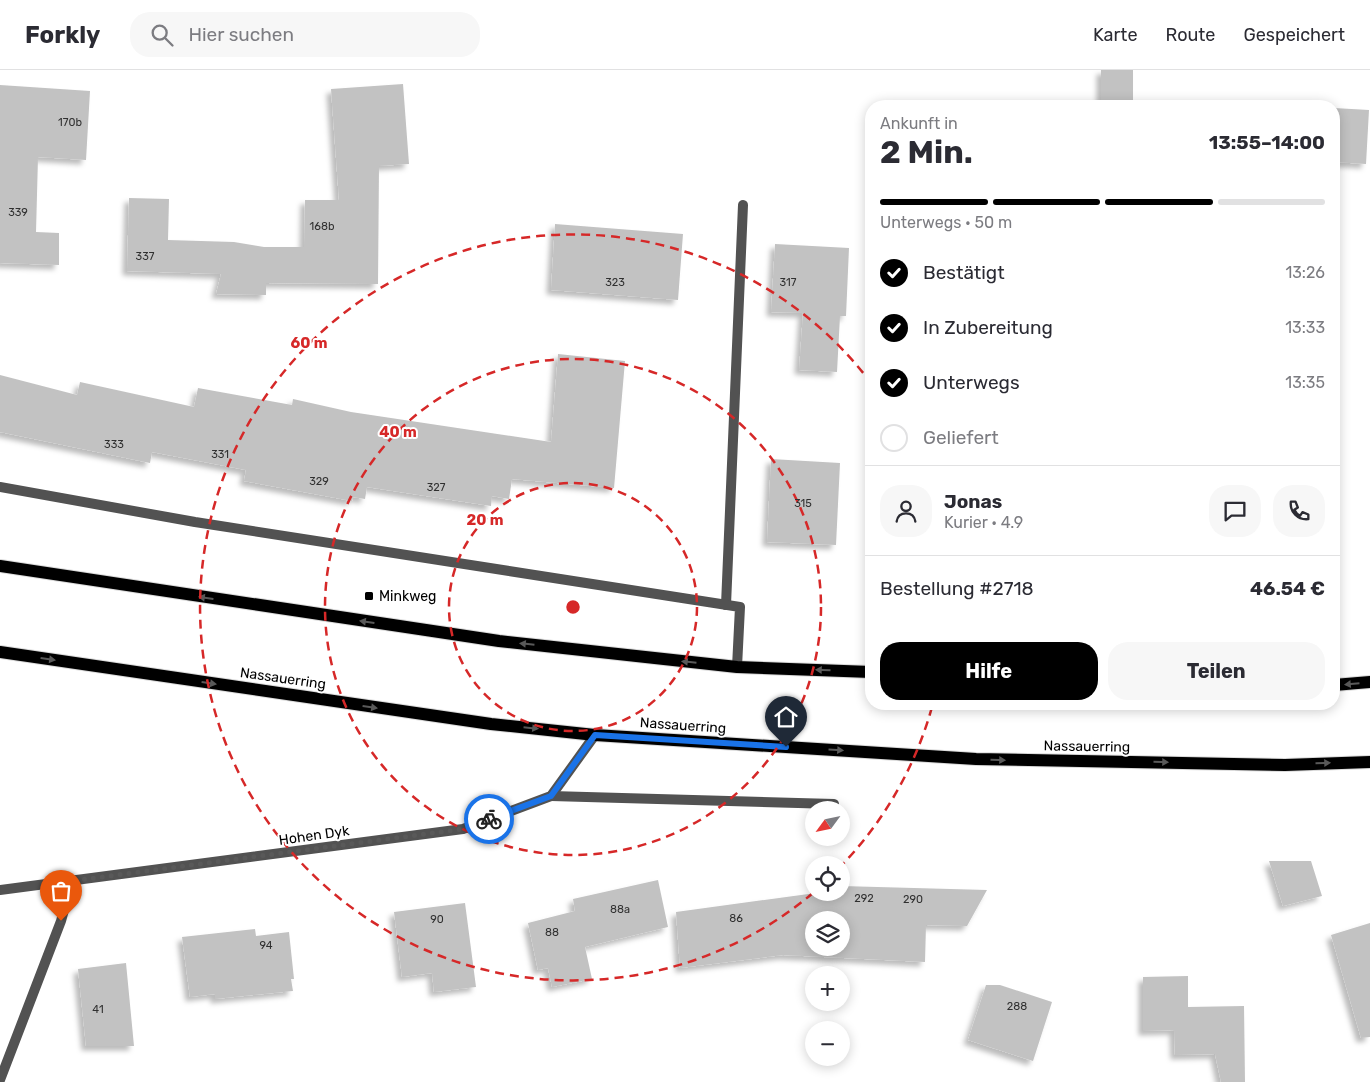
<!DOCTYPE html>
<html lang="de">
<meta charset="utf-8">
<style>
body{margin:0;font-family:Rubik,sans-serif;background:#f7f7f7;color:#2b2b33;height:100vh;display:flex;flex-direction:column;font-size:19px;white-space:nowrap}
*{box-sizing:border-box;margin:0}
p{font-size:16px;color:#7c7c81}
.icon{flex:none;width:28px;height:28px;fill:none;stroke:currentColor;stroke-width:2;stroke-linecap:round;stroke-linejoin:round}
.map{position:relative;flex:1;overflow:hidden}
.sheet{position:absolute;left:865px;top:30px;width:475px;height:610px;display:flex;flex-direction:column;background:#fff;border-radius:20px;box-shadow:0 2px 12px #0003}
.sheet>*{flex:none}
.needle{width:32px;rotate:237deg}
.fabs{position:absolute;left:805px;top:731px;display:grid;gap:10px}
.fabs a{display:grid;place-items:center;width:45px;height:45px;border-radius:50%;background:#fff;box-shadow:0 2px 12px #0003;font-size:25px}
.pin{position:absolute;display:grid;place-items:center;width:42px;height:42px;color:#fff;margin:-51px -21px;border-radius:50% 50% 50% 0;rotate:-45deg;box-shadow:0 0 5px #0007}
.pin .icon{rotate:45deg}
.courier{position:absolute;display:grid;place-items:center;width:50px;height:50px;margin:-25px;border:4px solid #1a73e8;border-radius:50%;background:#fff;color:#222;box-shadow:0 1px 6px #0007}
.headline em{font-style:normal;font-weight:700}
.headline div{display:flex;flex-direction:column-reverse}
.headline{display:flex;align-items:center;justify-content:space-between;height:85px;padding:0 15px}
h1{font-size:32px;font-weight:700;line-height:38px}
.bar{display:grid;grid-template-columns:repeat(4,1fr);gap:8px 5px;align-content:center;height:60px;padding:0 15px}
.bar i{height:6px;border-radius:4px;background:#e1e1e2}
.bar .selected{background:#000}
.bar p{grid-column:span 4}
.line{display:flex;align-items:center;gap:12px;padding:0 15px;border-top:1px solid #e1e1e2}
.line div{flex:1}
.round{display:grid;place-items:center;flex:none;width:52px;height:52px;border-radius:20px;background:#f7f7f7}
ol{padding:0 15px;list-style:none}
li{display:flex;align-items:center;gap:15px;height:55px}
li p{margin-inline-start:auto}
li .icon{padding:5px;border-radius:50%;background:#000;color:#fff;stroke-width:4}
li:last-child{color:#7c7c81}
li i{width:28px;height:28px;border:2px solid #e1e1e2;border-radius:50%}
.action{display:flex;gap:10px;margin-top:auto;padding:10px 15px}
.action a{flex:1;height:58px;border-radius:20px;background:#000;color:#fff;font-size:20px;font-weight:700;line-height:58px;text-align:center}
.action a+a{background:#f7f7f7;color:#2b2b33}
header{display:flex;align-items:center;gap:30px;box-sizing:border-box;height:70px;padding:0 25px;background:#fff;border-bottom:1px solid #e1e1e2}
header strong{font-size:24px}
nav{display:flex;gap:28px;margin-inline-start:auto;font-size:18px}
.search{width:350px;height:45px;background:#f7f7f7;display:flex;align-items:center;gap:12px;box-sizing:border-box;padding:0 18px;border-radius:20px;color:#7c7c81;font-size:19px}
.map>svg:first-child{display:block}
.building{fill:#c2c2c2;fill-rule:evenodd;filter:url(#shadow)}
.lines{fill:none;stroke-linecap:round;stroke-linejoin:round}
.primary-casing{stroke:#dbdbdb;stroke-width:14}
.service{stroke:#525252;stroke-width:10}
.minor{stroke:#525252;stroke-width:10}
.primary{stroke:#000;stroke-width:12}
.oneway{fill:#595959}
.done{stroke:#595959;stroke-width:5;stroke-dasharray:0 9}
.route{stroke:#1a73e8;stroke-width:6}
.ring{fill:none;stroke:#d62828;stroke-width:2.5;stroke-dasharray:9 6}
.poi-dot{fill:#000;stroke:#fff;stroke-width:2}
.labels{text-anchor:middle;stroke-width:4;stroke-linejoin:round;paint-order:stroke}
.number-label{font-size:11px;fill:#303030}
.poi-label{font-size:14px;fill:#000;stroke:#fff;text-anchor:start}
.street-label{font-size:14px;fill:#000;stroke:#fff}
.centre{fill:#d62828;stroke:#fff;stroke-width:2.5}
.ring-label{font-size:15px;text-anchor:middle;font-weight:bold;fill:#d62828;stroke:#fff;stroke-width:4;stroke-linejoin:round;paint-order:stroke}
</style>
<header>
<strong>Forkly</strong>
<div class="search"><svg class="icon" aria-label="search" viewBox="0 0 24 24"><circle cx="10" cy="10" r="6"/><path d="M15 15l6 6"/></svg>Hier suchen</div>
<nav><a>Karte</a><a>Route</a><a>Gespeichert</a></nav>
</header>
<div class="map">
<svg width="1370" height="1012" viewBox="0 0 1370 1012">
<defs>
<filter id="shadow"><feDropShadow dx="-4.5" dy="4.5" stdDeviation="2.5" flood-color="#0004"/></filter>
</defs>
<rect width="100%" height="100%" fill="#fff"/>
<!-- building -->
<path class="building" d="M1101,0H1133V36H1101Z
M403,14L409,94L379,96L378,214L266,213V225L216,224L221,204L127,201L129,128L169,129L168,170L234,172L264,177H304L305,130H339L331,19Z
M0,15L90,21L86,90L38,87L36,162L59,163V195L0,193Z
M1334,38L1369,40L1366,94L1334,92Z
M555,154L683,164L678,230L551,220Z
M775,174L849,178L846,246H840L837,302L799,300L803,243L771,242Z
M558,284L625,291L614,418L512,409L509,429L492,426L491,436L367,417L365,429L353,427L352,431L244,411L246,400L152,382L150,393L0,362V305L77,325L80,312L194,337L198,318L292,335L293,329L351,342L551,372Z
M771,389L840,393L836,475L767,472Z
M1269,791H1311L1322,826L1283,836Z
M658,810L668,857L585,877L592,909L552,917L548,898L538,900L528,853L575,841L573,829Z
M841,816L987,820L967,856L926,855L925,892L783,885L680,898L676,842L823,822H841ZM814,850H841V878H814Z
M465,833L476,917L434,922L432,903L402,907L394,842Z
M1370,853V967L1361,968L1331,865Z
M255,859L256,866L289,862L294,909H291L293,921L215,929V924L190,927L182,867Z
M126,893L134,976H86L78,899Z
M1188,906V937L1244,936L1245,1012H1221L1215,984L1175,985L1174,960L1143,961V907Z
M986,915H1000L1052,932L1033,991L968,970Z"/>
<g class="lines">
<!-- primary casing -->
<g class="primary-casing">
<path id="primary" d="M0,496L499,571L737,597L871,602
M0,582L491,654L595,665L976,689L1285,695L1370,692
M1334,615L1370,612"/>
</g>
<!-- service -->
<path class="service" d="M726,535L743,135
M551,726L834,734"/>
<!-- minor -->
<path class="minor" d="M0,417L195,452L740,537L737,597
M0,820L463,759L551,726L595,665
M0,1010L61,851L72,811"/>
<!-- primary -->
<use href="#primary" class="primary"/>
</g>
<!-- one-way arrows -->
<defs><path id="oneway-solid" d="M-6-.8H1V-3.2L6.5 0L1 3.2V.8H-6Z" transform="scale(1.25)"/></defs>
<g class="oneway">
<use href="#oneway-solid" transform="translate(206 528) rotate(-172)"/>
<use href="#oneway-solid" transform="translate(367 552) rotate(-172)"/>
<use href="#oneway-solid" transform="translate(527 574) rotate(-174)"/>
<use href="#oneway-solid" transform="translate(48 589) rotate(8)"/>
<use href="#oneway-solid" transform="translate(689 592) rotate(-174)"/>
<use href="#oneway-solid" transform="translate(823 600) rotate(-178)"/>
<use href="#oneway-solid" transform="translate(209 613) rotate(8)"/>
<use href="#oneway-solid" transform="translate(1352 614) rotate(175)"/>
<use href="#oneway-solid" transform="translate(370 637) rotate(8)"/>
<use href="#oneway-solid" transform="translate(531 658) rotate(6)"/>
<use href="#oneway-solid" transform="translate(836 680) rotate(4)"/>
<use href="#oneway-solid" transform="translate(998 690) rotate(1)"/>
<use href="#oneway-solid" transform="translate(1161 692) rotate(1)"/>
<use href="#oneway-solid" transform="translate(1323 693) rotate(-2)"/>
</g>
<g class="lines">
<!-- done -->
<path class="done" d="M61,851L72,811L463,759L489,749"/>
<!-- route -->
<path class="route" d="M489,749L551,726L595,665L786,677"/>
</g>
<!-- distance rings -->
<g class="ring">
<circle cx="573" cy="537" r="124"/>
<circle cx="573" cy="537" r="248"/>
<path d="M932 637A373 373 0 0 1 841 796M813 823A373 373 0 1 1 871 313"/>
</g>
<!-- markers -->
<rect class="poi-dot" x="364" y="521" width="10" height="10" rx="2.5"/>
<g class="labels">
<!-- number labels -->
<g class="number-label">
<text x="70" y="56">170b</text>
<text x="18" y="146">339</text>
<text x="322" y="160">168b</text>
<text x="145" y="190">337</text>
<text x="615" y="216">323</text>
<text x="788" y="216">317</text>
<text x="114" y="378">333</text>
<text x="220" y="388">331</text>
<text x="319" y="415">329</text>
<text x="436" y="421">327</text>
<text x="803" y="437">315</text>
<text x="864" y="832">292</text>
<text x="913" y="833">290</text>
<text x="620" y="843">88a</text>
<text x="736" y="852">86</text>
<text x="437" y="853">90</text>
<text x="552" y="866">88</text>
<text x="266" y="879">94</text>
<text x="1017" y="940">288</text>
<text x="98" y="943">41</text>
</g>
<!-- poi labels -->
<g class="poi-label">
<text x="379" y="531">Minkweg</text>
</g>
<!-- street labels -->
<g class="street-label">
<text transform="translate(283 608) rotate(8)" y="5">Nassauerring</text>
<text transform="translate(683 655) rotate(4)" y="5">Nassauerring</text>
<text transform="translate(1087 676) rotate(1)" y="5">Nassauerring</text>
<text transform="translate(314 765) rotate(-8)" y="5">Hohen Dyk</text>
</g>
</g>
<circle cx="573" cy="537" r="8" class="centre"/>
<g class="ring-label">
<text x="309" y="278">60 m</text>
<text x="398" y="367">40 m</text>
<text x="485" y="455">20 m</text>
</g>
</svg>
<div class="fabs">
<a><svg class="needle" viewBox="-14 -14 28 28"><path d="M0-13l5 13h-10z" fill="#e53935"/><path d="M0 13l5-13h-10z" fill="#7c7c81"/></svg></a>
<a><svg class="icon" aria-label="locate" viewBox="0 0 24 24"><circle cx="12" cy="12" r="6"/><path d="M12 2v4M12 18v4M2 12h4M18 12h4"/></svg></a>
<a><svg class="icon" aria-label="layers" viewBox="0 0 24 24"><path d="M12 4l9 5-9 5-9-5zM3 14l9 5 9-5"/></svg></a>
<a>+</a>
<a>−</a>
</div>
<div class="pin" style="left:61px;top:851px;background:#ea580c"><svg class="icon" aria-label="bag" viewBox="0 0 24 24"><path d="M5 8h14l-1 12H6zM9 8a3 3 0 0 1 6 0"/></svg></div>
<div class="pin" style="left:786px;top:677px;background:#1f2937"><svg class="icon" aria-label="home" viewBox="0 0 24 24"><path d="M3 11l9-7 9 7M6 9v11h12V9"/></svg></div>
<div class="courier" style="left:489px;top:749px"><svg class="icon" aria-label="bike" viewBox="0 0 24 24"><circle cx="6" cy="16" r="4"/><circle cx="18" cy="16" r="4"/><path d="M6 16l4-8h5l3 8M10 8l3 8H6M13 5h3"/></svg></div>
<section class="sheet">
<div class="headline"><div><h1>2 Min.</h1><p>Ankunft in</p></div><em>13:55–14:00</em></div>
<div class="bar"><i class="selected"></i><i class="selected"></i><i class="selected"></i><i></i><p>Unterwegs · 50 m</p></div>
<ol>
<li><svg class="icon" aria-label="check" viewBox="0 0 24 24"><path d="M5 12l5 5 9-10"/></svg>Bestätigt<p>13:26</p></li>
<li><svg class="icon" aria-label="check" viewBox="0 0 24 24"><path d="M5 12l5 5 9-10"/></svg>In Zubereitung<p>13:33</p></li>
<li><svg class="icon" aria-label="check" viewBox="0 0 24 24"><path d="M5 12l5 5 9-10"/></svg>Unterwegs<p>13:35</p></li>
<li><i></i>Geliefert</li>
</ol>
<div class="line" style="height:90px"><a class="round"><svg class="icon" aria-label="person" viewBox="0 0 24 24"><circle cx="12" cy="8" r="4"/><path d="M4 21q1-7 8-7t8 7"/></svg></a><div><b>Jonas</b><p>Kurier · 4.9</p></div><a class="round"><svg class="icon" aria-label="chat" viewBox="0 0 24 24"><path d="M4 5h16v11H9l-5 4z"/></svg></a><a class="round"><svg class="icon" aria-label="phone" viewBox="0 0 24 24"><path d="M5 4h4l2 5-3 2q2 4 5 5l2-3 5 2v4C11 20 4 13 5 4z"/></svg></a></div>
<div class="line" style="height:65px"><div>Bestellung #2718</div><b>46.54 €</b></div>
<div class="action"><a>Hilfe</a><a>Teilen</a></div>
</section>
</div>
